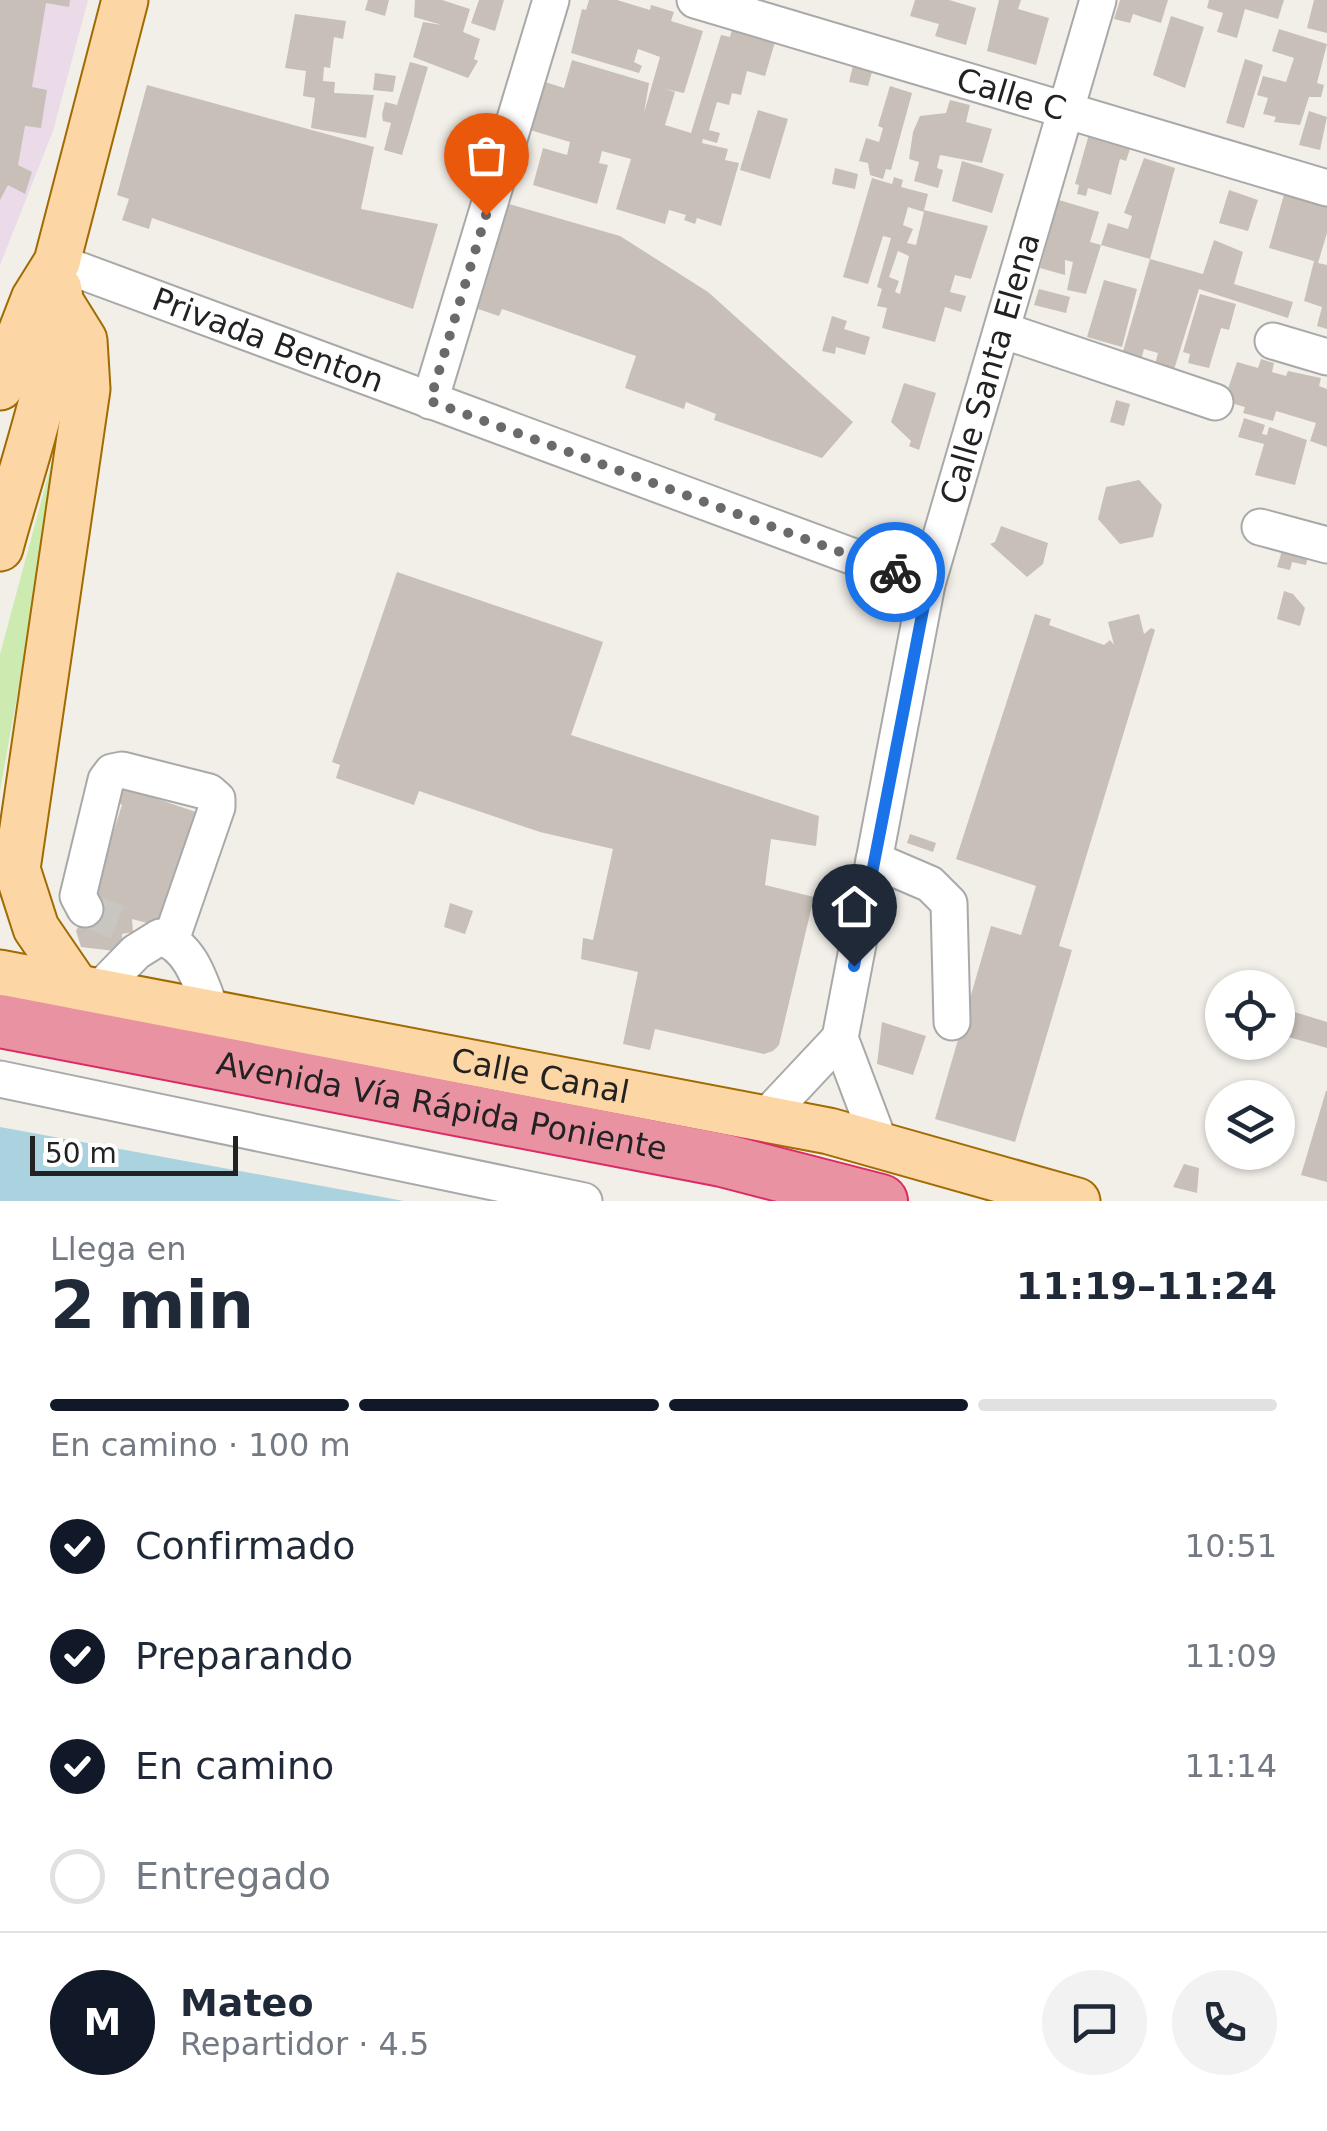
<!DOCTYPE html>
<html lang="es">
<meta charset="utf-8">
<style>
body{margin:0;font-family:"DejaVu Sans",sans-serif;background:#f2f2f3;color:#1f2937;height:100vh;display:flex;flex-direction:column;font-size:38px;white-space:nowrap}
*{box-sizing:border-box;margin:0}
p{font-size:32px;color:#747a83}
.icon{flex:none;width:55px;height:55px;fill:none;stroke:currentColor;stroke-width:2;stroke-linecap:round;stroke-linejoin:round}
.map{position:relative;height:1201px;overflow:hidden}
.panel{display:flex;flex-direction:column;background:#fff;flex:1}
.panel>*{flex:none}
.controls{position:absolute;left:1205px;top:970px;display:grid;gap:20px}
.controls a{display:grid;place-items:center;width:90px;height:90px;border-radius:50%;background:#fff;box-shadow:0 2px 8px #0004;font-size:50px}
.scale{position:absolute;left:30px;bottom:25px;width:208px;box-sizing:border-box;padding-left:10px;border:5px solid #222;border-top:0;font-size:28px;line-height:35px;white-space:nowrap;color:#222;-webkit-text-stroke:8px #fff;paint-order:stroke}
.pin{position:absolute;display:grid;place-items:center;width:85px;height:85px;color:#fff;margin:-102px -42px;border-radius:50% 50% 50% 0;rotate:-45deg;box-shadow:0 0 10px #0007}
.pin .icon{rotate:45deg}
.courier{position:absolute;display:grid;place-items:center;width:100px;height:100px;margin:-50px;border:8px solid #1a73e8;border-radius:50%;background:#fff;color:#222;box-shadow:0 2px 12px #0007}
.overview em{font-style:normal;font-weight:700}
.overview div{display:flex;flex-direction:column-reverse}
.overview{display:flex;align-items:center;justify-content:space-between;height:170px;padding:0 50px}
h1{font-size:65px;font-weight:700;line-height:75px}
.bar{display:grid;grid-template-columns:repeat(4,1fr);gap:15px 10px;align-content:center;height:120px;padding:0 50px}
.bar i{height:12px;border-radius:8px;background:#e0e1e3}
.bar .selected{background:#111827}
.bar p{grid-column:span 4}
.line{display:flex;align-items:center;gap:25px;padding:0 50px;border-top:2px solid #e0e1e3}
.line div{flex:1}
.round{display:grid;place-items:center;flex:none;width:105px;height:105px;border-radius:52px;background:#f2f2f3}
ol{padding:0 50px;list-style:none}
li{display:flex;align-items:center;gap:30px;height:110px}
li p{margin-inline-start:auto}
li .icon{padding:10px;border-radius:50%;background:#111827;color:#fff;stroke-width:4}
li:last-child{color:#747a83}
li i{width:55px;height:55px;border:5px solid #e0e1e3;border-radius:50%}
.map>svg:first-child{display:block}
.industrial{fill:#ebdbe8}
.grass{fill:#cdebb0}
.water{fill:#aad3df}
.building{fill:#c7bfb8;fill-rule:evenodd}
.lines{fill:none;stroke-linecap:round;stroke-linejoin:round}
.minor-tunnel{stroke:#c8c6c1;stroke-width:35;stroke-dasharray:35 18;stroke-linecap:butt}
.minor-casing{stroke:#a9a9a9;stroke-width:39}
.major-casing{stroke:#a06b00;stroke-width:49}
.highway-casing{stroke:#dc2a67;stroke-width:56}
.minor{stroke:#fff;stroke-width:35}
.major{stroke:#fcd6a4;stroke-width:45}
.highway{stroke:#e892a2;stroke-width:52}
.done{stroke:#6b6a68;stroke-width:10;stroke-dasharray:0 18}
.route{stroke:#1a73e8;stroke-width:12}
.labels{text-anchor:middle;stroke-width:10;stroke-linejoin:round;paint-order:stroke}
.street-label{font-size:32px;fill:#222;stroke:#fff}
</style>
<div class="map">
<svg width="1327" height="1201" viewBox="0 0 1327 1201">
<rect width="100%" height="100%" fill="#f2efe9"/>
<!-- industrial -->
<path class="industrial" d="M0,0H88L53,131L0,265Z"/>
<!-- grass -->
<path class="grass" d="M73,383L0,791V654Z"/>
<!-- water -->
<path class="water" d="M0,1127L404,1201H0Z"/>
<!-- building -->
<path class="building" d="M0,0H70L69,7L46,3L32,87L47,90L41,128L25,126L18,165L32,172L25,194L8,185L0,200Z
M368,0H389L385,16L365,10Z
M415,0H442L470,9L463,32L480,39L474,59L478,61L468,78L413,57L423,22L442,25L414,17Z
M479,0H504L495,31L471,23Z
M589,0H617L650,10L651,5L674,12L671,21L703,31L684,93L665,89L675,92L665,125L691,133L721,35L730,37L732,29L775,42L765,76L747,71L741,95L732,93L729,105L717,102L709,130L720,133L717,143L703,139L702,143L728,149L725,160L739,163L721,226L697,218L695,224L684,220L686,215L669,210L665,224L616,209L631,159L602,151L599,163L608,165L597,204L533,185L543,148L567,155L570,142L530,130L545,82L564,88L572,60L649,83L644,113L660,57L638,49L634,62L642,66L639,73L571,53L582,9L586,10Z
M915,0H949L976,8L966,45L935,36L939,24L910,16Z
M999,0H1021L1018,9L1049,18L1036,65L987,51Z
M1120,0H1168L1161,23L1133,14L1130,23L1114,19Z
M1209,0H1284L1278,19L1245,9L1237,38L1217,32L1223,13L1207,8Z
M1314,0H1327V33L1307,28Z
M295,14L346,21L343,39L334,37L330,68L324,67L323,81L335,82L334,93L374,95L366,138L311,128L315,98L303,96L306,71L285,68Z
M1171,16L1204,27L1185,88L1153,75Z
M1279,29L1327,44L1317,83L1324,85L1321,97H1309L1300,125L1274,122L1276,117L1263,114L1268,98L1257,95L1263,76L1286,82L1294,58L1272,51Z
M1245,59L1263,65L1244,128L1226,123Z
M410,62L428,67L402,155L384,150L391,123L383,121L382,115L385,102L397,105Z
M853,66L872,72L868,86L849,82Z
M375,73L396,76L393,92L373,90Z
M147,85L374,147L361,209L438,224L413,309L152,218L149,229L122,220L129,199L117,195Z
M890,86L912,93L891,170L886,169L883,179L870,175L868,163L859,161L866,138L879,142L883,128L878,126Z
M950,100L970,105L966,122L992,129L982,163L940,155L937,168L943,170L938,188L914,181L919,162L909,159L913,132L920,116L946,113Z
M758,110L788,119L770,179L740,170Z
M1309,111L1327,117L1320,150L1299,145Z
M1089,134L1131,146L1126,161L1120,159L1111,195L1088,188L1086,196L1077,194L1079,185L1075,184Z
M1144,158L1175,168L1150,259L1101,245L1108,223L1128,229L1132,216L1124,213Z
M962,161L1004,174L992,213L952,201Z
M835,168L858,174L855,189L832,184Z
M894,177L903,180L901,187L928,194L924,210L988,226L971,279L955,275L950,292L966,296L961,312L945,307L935,342L882,328L887,308L877,306L882,289L877,287L891,238L883,236L868,284L843,277L872,178L892,184ZM908,207L924,212L916,245L907,243L913,229L903,225ZM898,251L909,256L900,294L895,292L899,281L889,277Z
M1229,190L1258,200L1248,231L1219,223Z
M1285,191L1327,203V233L1318,263L1327,265V329L1317,326L1322,307L1304,301L1314,261L1269,248Z
M1059,200L1099,212L1090,242L1101,245L1086,294L1067,290L1073,262L1065,260V275L1040,268Z
M509,204L620,236L708,292L853,422L822,458L714,420L716,414L686,402L684,409L625,388L636,356L502,309L499,316L478,309Z
M1214,240L1243,252L1234,284L1293,302L1288,318L1199,289L1173,373L1154,368L1158,353L1144,349L1140,364L1121,358L1150,259L1203,274Z
M1104,280L1137,289L1122,347L1087,337Z
M1039,289L1070,297L1066,313L1034,305Z
M1200,294L1236,304L1229,330L1221,328L1209,368L1188,363L1190,354L1183,352Z
M832,316L847,321L844,329L870,337L865,355L836,347L835,354L822,351Z
M1261,359L1274,363L1272,372L1286,376L1288,371L1321,378L1319,386L1327,389V447L1310,441L1316,423L1276,411L1273,421L1243,413L1245,407L1224,401L1237,362L1258,368Z
M904,383L936,393L919,450L909,446L911,441L891,422Z
M1116,400L1130,404L1124,426L1110,422Z
M1244,418L1265,425L1262,434L1267,435L1269,427L1307,440L1295,485L1255,475L1264,444L1238,437Z
M1139,480L1162,505L1153,537L1120,544L1098,519L1106,487Z
M1001,526L1048,543L1043,564L1027,577L990,544L995,542Z
M1284,544L1309,552L1306,565L1292,562L1290,570L1277,567Z
M397,572L603,642L571,735L819,816L816,846L771,839L765,885L814,897L779,1045L773,1051L764,1054L655,1029L650,1050L623,1044L638,972L581,959L583,938L593,940L613,849L540,832L419,791L414,805L336,778L340,765L332,762Z
M1284,591L1293,594L1305,608L1300,626L1277,619Z
M1035,614L1051,619L1049,625L1104,645L1110,640L1114,645L1108,622L1139,614L1144,634L1151,628L1155,630L1059,946L1072,950L1015,1142L935,1119L991,926L1021,935L1036,886L956,859Z
M125,788L202,814L162,927L132,919L133,932L122,934V945L115,951L81,947L76,931L89,906L122,805L117,801L120,790Z
M910,834L936,843L933,852L907,843Z
M450,903L473,911L465,934L444,927Z
M1278,1007L1327,1022V1048L1278,1034Z
M882,1022L926,1036L913,1075L877,1064Z
M1326,1091H1327V1182L1301,1175Z
M1184,1164L1199,1168L1197,1193L1173,1187Z"/>
<g class="lines">
<!-- minor-tunnel -->
<path class="minor-tunnel" d="M85,909L134,929"/>
<!-- minor casing -->
<g class="minor-casing">
<g id="minor">
<path id="s1" d="M695,0L1327,188"/>
<path id="s2" d="M57,262L927,584"/>
<path d="M1002,330L1215,402"/>
<path d="M1273,341L1327,357"/>
<path d="M430,401L551,0"/>
<path d="M1260,527L1327,545"/>
<path d="M874,860L930,884L949,903L952,1022"/>
<path d="M85,909L78,896L106,780L112,772L122,770L209,792L217,799V807L171,940"/>
<path d="M98,991L136,952L160,937C192,946 201,985 212,1013"/>
<path d="M0,1079L584,1201"/>
<path d="M765,1118L840,1038"/>
<path id="s3" d="M880,1144L840,1038L927,584L1098,0"/>
</g>
</g>
<!-- major casing -->
<g class="major-casing">
<g id="major">
<path d="M61,303L84,340L87,389L17,869L36,928L77,988"/>
<path d="M0,387L34,299L57,262L125,0"/>
<path d="M0,548C16,486 65,346 59,289"/>
<path id="s4" d="M0,973L829,1131L1077,1201"/>
</g>
</g>
<!-- highway casing -->
<g class="highway-casing">
<g id="highway">
<path id="s5" d="M0,1021L722,1160L881,1201"/>
</g>
</g>
<!-- minor -->
<use href="#minor" class="minor"/>
<!-- major -->
<use href="#major" class="major"/>
<!-- highway -->
<use href="#highway" class="highway"/>
</g>
<g class="lines">
<!-- done -->
<path class="done" d="M486,215L430,401L895,572"/>
<!-- route -->
<path class="route" d="M854,966L928,584L895,572"/>
</g>
<g class="labels">
<!-- street labels -->
<g class="street-label">
<text dy="11" stroke="none"><textPath href="#s1" startOffset="330">Calle C</textPath></text>
<text dy="11" stroke="none"><textPath href="#s2" startOffset="225">Privada Benton</textPath></text>
<text dy="11" stroke="none"><textPath href="#s3" startOffset="800">Calle Santa Elena</textPath></text>
<text dy="11" stroke="none"><textPath href="#s4" startOffset="550">Calle Canal</textPath></text>
<text dy="11" stroke="none"><textPath href="#s5" startOffset="450">Avenida Vía Rápida Poniente</textPath></text>
</g>
</g>
</svg>
<div class="controls">
<a><svg class="icon" aria-label="locate" viewBox="0 0 24 24"><circle cx="12" cy="12" r="6"/><path d="M12 2v4M12 18v4M2 12h4M18 12h4"/></svg></a>
<a><svg class="icon" aria-label="layers" viewBox="0 0 24 24"><path d="M12 4l9 5-9 5-9-5zM3 14l9 5 9-5"/></svg></a>
</div>
<div class="scale">50 m</div>
<div class="pin" style="left:486px;top:215px;background:#ea580c"><svg class="icon" aria-label="bag" viewBox="0 0 24 24"><path d="M5 8h14l-1 12H6zM9 8a3 3 0 0 1 6 0"/></svg></div>
<div class="pin" style="left:854px;top:966px;background:#1f2937"><svg class="icon" aria-label="home" viewBox="0 0 24 24"><path d="M3 11l9-7 9 7M6 9v11h12V9"/></svg></div>
<div class="courier" style="left:895px;top:572px"><svg class="icon" aria-label="bike" viewBox="0 0 24 24"><circle cx="6" cy="16" r="4"/><circle cx="18" cy="16" r="4"/><path d="M6 16l4-8h5l3 8M10 8l3 8H6M13 5h3"/></svg></div>
</div>
<section class="panel">
<div class="overview"><div><h1>2 min</h1><p>Llega en</p></div><em>11:19–11:24</em></div>
<div class="bar"><i class="selected"></i><i class="selected"></i><i class="selected"></i><i></i><p>En camino · 100 m</p></div>
<ol>
<li><svg class="icon" aria-label="check" viewBox="0 0 24 24"><path d="M5 12l5 5 9-10"/></svg>Confirmado<p>10:51</p></li>
<li><svg class="icon" aria-label="check" viewBox="0 0 24 24"><path d="M5 12l5 5 9-10"/></svg>Preparando<p>11:09</p></li>
<li><svg class="icon" aria-label="check" viewBox="0 0 24 24"><path d="M5 12l5 5 9-10"/></svg>En camino<p>11:14</p></li>
<li><i></i>Entregado</li>
</ol>
<div class="line" style="height:180px"><b class="round" style="background:#111827;color:#fff">M</b><div><b>Mateo</b><p>Repartidor · 4.5</p></div><a class="round"><svg class="icon" aria-label="chat" viewBox="0 0 24 24"><path d="M4 5h16v11H9l-5 4z"/></svg></a><a class="round"><svg class="icon" aria-label="phone" viewBox="0 0 24 24"><path d="M5 4h4l2 5-3 2q2 4 5 5l2-3 5 2v4C11 20 4 13 5 4z"/></svg></a></div>
</section>
